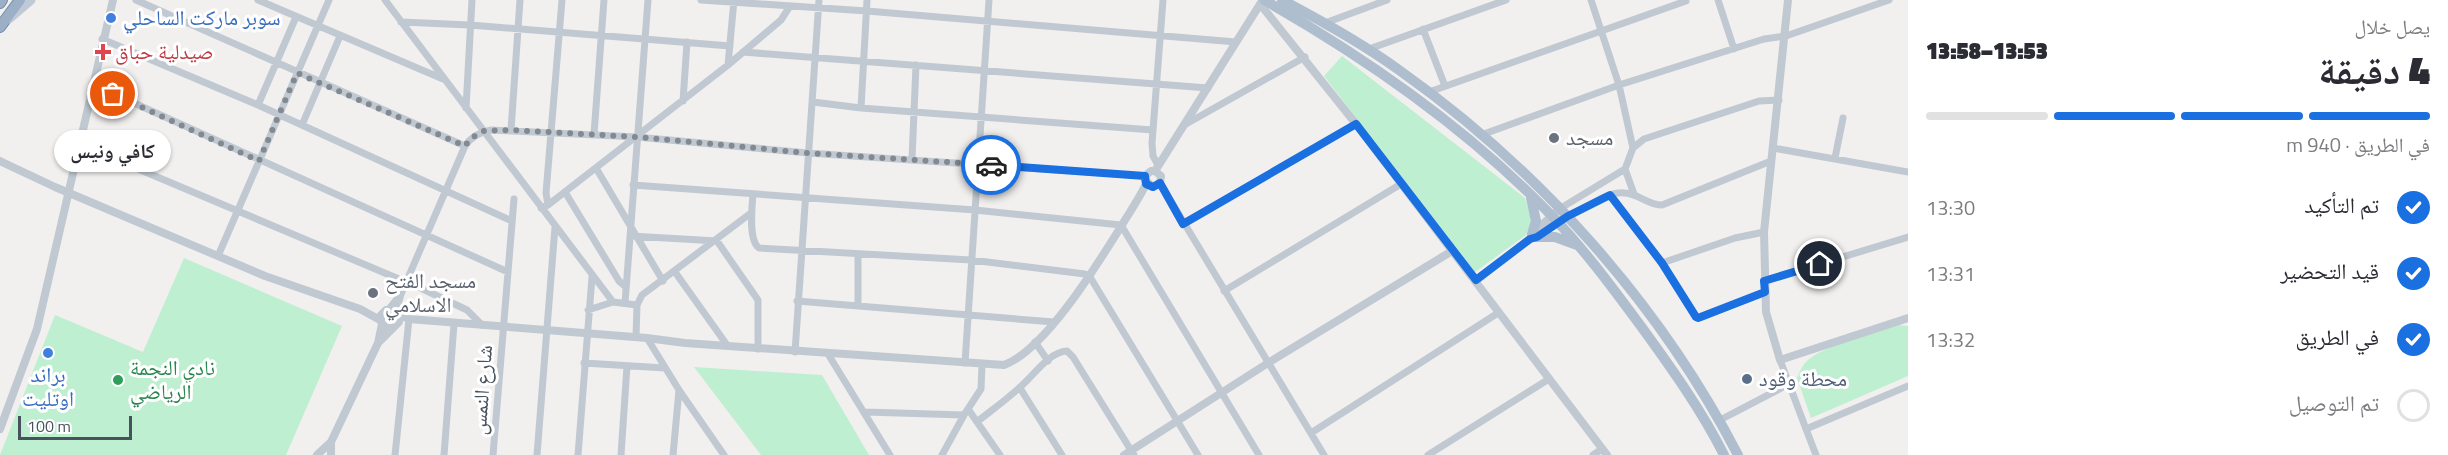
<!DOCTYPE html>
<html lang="ar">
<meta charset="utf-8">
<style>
body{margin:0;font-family:"Titillium Web","Noto Naskh Arabic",sans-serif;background:#f7f7f7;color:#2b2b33;direction:rtl;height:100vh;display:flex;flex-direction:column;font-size:22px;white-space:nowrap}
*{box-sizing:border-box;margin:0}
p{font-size:20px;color:#7c7c81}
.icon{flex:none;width:33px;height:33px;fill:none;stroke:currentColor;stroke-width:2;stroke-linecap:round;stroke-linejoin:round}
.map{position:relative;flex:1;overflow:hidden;direction:ltr}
.drawer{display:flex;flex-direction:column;background:#fff;width:540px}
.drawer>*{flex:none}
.scale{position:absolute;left:18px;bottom:15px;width:114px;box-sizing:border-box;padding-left:6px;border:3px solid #47525d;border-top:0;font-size:16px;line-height:21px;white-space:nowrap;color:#47525d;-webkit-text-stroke:4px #fff;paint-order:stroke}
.pin{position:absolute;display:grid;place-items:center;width:51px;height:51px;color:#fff;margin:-26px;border:3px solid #fff;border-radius:50%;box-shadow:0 2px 6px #0007}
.courier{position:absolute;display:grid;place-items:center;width:60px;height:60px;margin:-30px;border:4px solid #1a6fe1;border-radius:50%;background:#fff;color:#222;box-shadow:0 2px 8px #0007}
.bubble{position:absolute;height:42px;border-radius:21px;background:#fff;box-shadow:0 2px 4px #0004;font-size:20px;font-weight:800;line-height:42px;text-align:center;direction:rtl}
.summary em{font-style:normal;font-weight:800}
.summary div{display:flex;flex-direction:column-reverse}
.summary{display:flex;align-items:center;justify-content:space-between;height:102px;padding:0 18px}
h1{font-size:39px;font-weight:800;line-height:45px}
.bar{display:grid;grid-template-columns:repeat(4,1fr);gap:9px 6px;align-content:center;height:72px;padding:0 18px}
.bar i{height:8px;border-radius:4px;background:#e1e1e2}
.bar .on{background:#1a6fe1}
.bar p{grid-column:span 4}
ol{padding:0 18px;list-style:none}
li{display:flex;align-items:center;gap:18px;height:66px}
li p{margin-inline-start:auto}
li .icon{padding:6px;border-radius:50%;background:#1a6fe1;color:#fff;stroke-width:4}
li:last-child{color:#7c7c81}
li i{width:33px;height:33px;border:3px solid #e1e1e2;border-radius:50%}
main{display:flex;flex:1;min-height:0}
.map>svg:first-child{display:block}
.green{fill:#beefd1}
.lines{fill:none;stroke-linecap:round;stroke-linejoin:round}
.trunk-casing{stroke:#728caa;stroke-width:12}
.minor{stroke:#c0c9d1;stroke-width:7}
.tertiary{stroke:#c0c9d1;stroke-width:8}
.secondary{stroke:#c0cad6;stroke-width:9}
.primary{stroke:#afbece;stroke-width:10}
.trunk{stroke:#9bb0c6;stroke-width:10}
.done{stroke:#838990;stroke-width:6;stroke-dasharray:0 10.8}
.route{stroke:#1a6fe1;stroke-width:8}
.shop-dot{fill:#3f7fe0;stroke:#fff;stroke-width:2}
.health-dot{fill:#e0444e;stroke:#fff;stroke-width:2}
.worship-dot{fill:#6b7280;stroke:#fff;stroke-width:2}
.service-dot{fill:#5c6f8a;stroke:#fff;stroke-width:2}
.leisure-dot{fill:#2e9e5b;stroke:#fff;stroke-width:2}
.labels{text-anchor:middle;stroke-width:6;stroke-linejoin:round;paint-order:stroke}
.shop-label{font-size:21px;fill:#366cbe;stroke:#fff;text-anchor:start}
.health-label{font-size:21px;fill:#be3a42;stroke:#fff;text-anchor:start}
.worship-label{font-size:21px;fill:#5b616d;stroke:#fff;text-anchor:start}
.leisure-label{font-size:21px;fill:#27864d;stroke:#fff;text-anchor:start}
.service-label{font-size:21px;fill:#4e5e75;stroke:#fff;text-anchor:start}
.street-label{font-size:21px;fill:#47525d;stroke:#fff}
</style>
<main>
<section class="drawer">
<div class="summary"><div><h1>4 دقيقة</h1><p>يصل خلال</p></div><em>13:53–13:58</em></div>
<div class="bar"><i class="on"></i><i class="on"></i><i class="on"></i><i></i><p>في الطريق · 940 m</p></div>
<ol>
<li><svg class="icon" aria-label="check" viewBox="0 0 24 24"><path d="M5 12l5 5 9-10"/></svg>تم التأكيد<p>13:30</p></li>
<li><svg class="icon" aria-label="check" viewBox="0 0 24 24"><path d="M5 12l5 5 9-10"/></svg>قيد التحضير<p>13:31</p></li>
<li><svg class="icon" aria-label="check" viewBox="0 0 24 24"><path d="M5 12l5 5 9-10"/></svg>في الطريق<p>13:32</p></li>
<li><i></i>تم التوصيل</li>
</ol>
</section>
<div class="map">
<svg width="1908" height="455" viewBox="0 0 1908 455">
<rect width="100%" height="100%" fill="#f2efef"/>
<!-- green -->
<path class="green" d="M1342,56L1525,198L1532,220L1526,235L1475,272L1324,76Z
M184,258L342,326L286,455H0L55,315L143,352Z
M1897,325L1908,326V376L1811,418L1797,378C1799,373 1802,366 1806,362C1819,347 1876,332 1897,325Z
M694,367L822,375L869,455H761Z"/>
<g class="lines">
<!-- trunk casing -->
<g class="trunk-casing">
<path id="trunk" d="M0,3L2,0
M0,27L20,0"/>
</g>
<!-- minor -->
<path class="minor" d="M136,0L465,146
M258,0L443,79
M385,0L613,302
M701,0L867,11L1236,42
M1591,0L1619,85L1764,39L1786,36L1889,0
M1718,0L1734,49
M401,22L470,25L730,46
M1325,23L1387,0
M1423,29L1445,86
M102,39L258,105L512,221
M1369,49L1506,0
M743,52L1208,88
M728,65L734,0
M92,84L508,272
M1429,92L1686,1
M683,101L687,42
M813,102L861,108L1153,130
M258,105L296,17
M466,108L472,0
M861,108L867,0
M1186,124L1305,57
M302,125L340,36
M511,130L520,0
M594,134L604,0
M1481,135L1619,85L1633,148
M79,144L399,279
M1773,148L1908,172
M1835,158L1843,118
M912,159L916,65
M1158,165L1153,156L1152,143L1163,0
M596,168L663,281
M1625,169L1634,194
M1160,183L1324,455
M633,185L975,210L1121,225L1259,455
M565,192L619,281L626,287
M753,194C752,207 748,240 759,248L971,260L1085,274L1090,277L1198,455
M1610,195L1662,263L1696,317H1702L1765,292
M548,205L546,193L562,0
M541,208L548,205L728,65L781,20L790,6
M1561,208L1625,169L1633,148L1644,139L1759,101L1779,100
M1568,216C1586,210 1604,191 1625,193C1639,194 1648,205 1662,205L1771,161
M1183,224L1356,124
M631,236L717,241L758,300V349
M858,254V305
M218,256L329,0
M1662,263L1735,238L1764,232
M675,272L727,345
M1764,281L1908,237
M408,282L467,310L482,325
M1224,291L1401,184
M797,301L1054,322
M625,303L648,0
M637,305L642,295L751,213
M389,309L401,294
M588,310L613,302L637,305L636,337
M396,312L401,294L465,146C471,137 480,132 491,130L637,137L808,153L1145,176
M647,338L679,390L724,455
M1035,342L1048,361
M795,352L819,0
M828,354L890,455
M1780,360L1806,429
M584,363L665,368
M965,363L989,0
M1020,388L1062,455
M968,409L1000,455
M865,412L964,415
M1720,420L1789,384
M978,421C992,410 1006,400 1019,388C1033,377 1048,352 1067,351L1073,357L1134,455
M1311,433L1498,313
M395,455L409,319
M444,455L454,324
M493,455L514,199
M537,455L555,227
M578,455L592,277
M621,455L627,366
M673,455L679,390
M942,455L964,415L981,389L982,365
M1428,455L1549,379
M1593,455L1602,449
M1816,455L1806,429L1908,386"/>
<!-- tertiary -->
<path class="tertiary" d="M1788,0L1764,232L1766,312L1780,360L1908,318
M1260,4L1356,124L1607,455
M0,161L55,187L265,276L360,309L380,320
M1155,171L1161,176L1160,183L1153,187L1145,180V176L1151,171H1155L1262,1
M1536,238L1562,219
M1476,280L1530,239L1532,234L1556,212
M398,314L409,319L647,338L685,343L1004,365C1045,350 1097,265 1120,228C1129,213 1139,199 1146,184
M378,343L399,322L396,312L386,310L381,315V322L386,328H391
M0,429L37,329L113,0
M317,455L331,442
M331,455V442L378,343L382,324
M1124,455L1268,363L1452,251"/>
<!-- secondary -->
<path class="secondary" d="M9,19L31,0"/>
<!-- primary -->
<path class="primary" d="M1264,0C1368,59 1468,129 1551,215C1585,250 1614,290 1643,329C1672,369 1702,411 1724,455
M1282,0C1322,21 1362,43 1399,70C1539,169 1659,303 1738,455
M1531,198L1536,221L1532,234
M1537,237H1555L1577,245"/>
<!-- trunk -->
<use href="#trunk" class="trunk"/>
</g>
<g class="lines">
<!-- done -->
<path class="done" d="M113,94L259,161L297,73L465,146L470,139L483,131L511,130L637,137L808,153L991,165"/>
<!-- route -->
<path class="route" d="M991,165L1145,176L1146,184L1153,187L1160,183L1183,224L1356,124L1476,280L1530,239L1537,237L1568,216L1610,195L1662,263L1696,317L1698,318L1765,292L1764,281L1820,264"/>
</g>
<!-- markers -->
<g class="shop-dot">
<circle cx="111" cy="18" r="6"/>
<circle cx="48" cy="353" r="6"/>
</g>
<path class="health-dot" d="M100 43h6v6h6v6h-6v6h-6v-6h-6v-6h6z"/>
<g class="worship-dot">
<circle cx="1554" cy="138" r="6"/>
<circle cx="373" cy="293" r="6"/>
</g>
<circle class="service-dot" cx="1747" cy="379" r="6"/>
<circle class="leisure-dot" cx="118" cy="380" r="6"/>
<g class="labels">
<!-- shop labels -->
<g class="shop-label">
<text x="123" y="25">سوبر ماركت الساحلي</text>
<text x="48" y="382" text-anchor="middle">براند<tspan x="48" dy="24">اوتليت</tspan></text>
</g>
<!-- health labels -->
<g class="health-label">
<text x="115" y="59">صيدلية حباق</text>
</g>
<!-- worship labels -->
<g class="worship-label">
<text x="1566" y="145">مسجد</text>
<text x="385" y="288">مسجد الفتح<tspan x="385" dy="24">الاسلامي</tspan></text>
</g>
<!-- leisure labels -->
<g class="leisure-label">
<text x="130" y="375">نادي النجمة<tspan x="130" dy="24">الرياضي</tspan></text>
</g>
<!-- service labels -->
<g class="service-label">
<text x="1759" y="386">محطة وقود</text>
</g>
<!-- street labels -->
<g class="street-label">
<text transform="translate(482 390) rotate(-86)" y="7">شارع النمس</text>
</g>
</g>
</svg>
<div class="scale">100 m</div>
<div class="pin" style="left:113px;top:94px;background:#ea580c"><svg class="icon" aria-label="bag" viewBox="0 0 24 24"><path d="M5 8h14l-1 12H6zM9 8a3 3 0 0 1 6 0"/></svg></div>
<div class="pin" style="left:1820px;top:264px;background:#1f2937"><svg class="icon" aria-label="home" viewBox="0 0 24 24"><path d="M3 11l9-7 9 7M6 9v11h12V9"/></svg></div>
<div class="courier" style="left:991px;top:165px"><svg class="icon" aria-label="car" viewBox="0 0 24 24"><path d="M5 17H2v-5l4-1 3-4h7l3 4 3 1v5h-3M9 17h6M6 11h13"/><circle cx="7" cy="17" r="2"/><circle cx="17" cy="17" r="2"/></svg></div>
<div class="bubble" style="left:54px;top:130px;width:117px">كافي ونيس</div>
</div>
</main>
